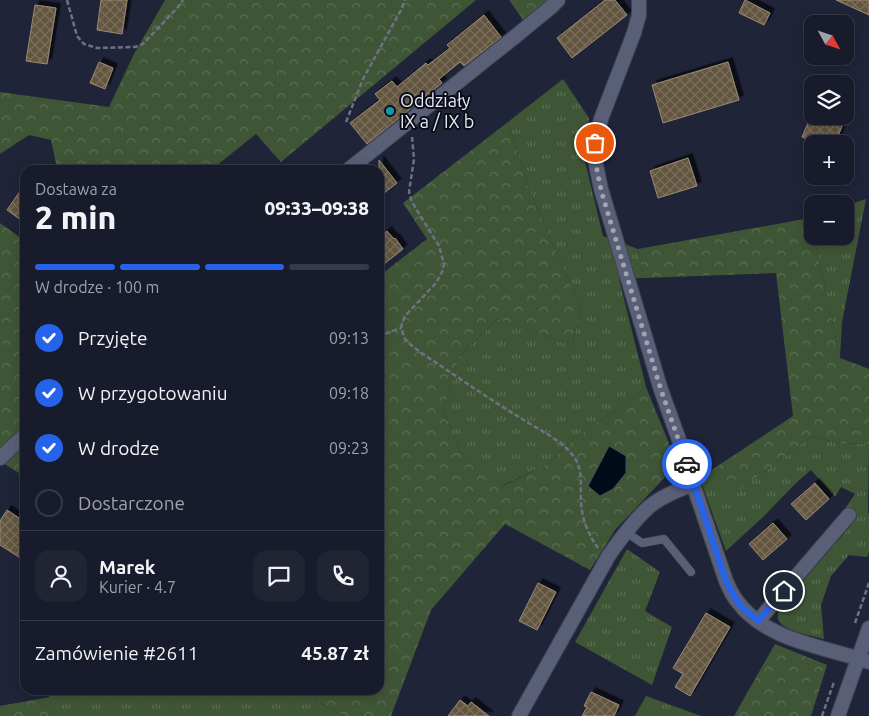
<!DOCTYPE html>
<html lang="pl">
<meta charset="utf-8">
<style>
body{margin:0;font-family:Ubuntu,sans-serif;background:#202433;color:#f1f3f6;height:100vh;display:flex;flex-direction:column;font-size:19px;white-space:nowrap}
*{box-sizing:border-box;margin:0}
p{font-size:16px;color:#9ea1a9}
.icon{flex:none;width:28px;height:28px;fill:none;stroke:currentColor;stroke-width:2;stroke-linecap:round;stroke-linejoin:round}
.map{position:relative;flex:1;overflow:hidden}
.details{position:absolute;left:20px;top:165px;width:364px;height:530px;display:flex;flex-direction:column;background:#171b2b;border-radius:15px;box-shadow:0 2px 12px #0003,0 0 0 1px #363947}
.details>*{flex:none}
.needle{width:32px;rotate:130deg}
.buttons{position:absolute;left:804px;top:15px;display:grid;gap:10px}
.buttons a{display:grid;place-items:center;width:50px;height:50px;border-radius:10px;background:#171b2b;box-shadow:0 2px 12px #0003,0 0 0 1px #363947;font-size:25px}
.pin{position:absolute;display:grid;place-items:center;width:42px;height:42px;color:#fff;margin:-21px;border:2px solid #fff;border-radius:50%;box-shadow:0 1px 5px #0007}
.courier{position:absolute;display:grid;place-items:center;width:50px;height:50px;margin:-25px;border:4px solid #2563eb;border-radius:50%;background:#fff;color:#222;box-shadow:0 1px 6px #0007}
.summary em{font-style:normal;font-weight:800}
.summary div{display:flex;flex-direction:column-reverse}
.summary{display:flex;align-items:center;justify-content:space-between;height:85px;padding:0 15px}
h1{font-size:32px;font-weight:800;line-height:38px}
.bar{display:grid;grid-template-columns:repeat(4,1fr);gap:8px 5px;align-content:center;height:60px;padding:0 15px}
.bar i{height:6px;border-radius:4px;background:#363947}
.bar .selected{background:#2563eb}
.bar p{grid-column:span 4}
.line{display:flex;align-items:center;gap:12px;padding:0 15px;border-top:1px solid #363947}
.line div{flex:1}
.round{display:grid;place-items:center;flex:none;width:52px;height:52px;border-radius:15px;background:#202433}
ol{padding:0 15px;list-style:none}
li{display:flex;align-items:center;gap:15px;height:55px}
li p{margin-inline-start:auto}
li .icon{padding:5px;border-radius:50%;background:#2563eb;color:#fff;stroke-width:4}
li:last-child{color:#9ea1a9}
li i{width:28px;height:28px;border:2px solid #363947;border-radius:50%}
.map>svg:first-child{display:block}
.grass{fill:url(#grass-tufts)}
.forest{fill:url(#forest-crowns)}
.water{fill:#000c17;stroke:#454e5a}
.building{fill:url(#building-cross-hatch);stroke:#9a8a72;filter:url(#shadow)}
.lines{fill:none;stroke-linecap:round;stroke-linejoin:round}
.service-casing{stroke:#3e4153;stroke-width:9}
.minor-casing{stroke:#3e4153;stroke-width:16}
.tertiary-casing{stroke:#3e4153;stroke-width:16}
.path{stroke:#6c7183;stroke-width:2.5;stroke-dasharray:5 2.5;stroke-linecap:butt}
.service{stroke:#595f77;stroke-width:8}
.minor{stroke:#595f77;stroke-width:14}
.tertiary{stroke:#595f77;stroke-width:14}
.done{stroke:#a0a4b5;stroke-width:5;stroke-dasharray:0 9}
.route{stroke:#2563eb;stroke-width:6}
.culture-dot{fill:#0f9aa8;stroke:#0c0e17;stroke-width:2}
.labels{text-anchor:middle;stroke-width:4;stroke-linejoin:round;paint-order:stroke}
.poi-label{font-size:18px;fill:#e6e9f8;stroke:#0c0e17;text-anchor:start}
</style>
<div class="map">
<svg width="869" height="716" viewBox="0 0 869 716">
<defs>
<pattern id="grass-tufts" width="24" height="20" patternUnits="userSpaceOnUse" patternTransform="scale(1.25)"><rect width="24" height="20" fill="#3f5636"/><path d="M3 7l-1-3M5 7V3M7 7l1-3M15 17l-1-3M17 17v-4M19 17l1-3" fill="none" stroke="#5b6e54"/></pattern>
<pattern id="forest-crowns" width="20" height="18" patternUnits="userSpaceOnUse" patternTransform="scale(1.25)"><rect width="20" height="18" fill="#3f5636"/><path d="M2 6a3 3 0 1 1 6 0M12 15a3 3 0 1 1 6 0" fill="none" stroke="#5b6e54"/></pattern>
<pattern id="building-cross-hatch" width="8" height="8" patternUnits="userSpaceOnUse" patternTransform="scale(1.25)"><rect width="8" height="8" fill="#64563f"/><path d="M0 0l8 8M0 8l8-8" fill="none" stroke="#7a6e5c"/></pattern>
<filter id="shadow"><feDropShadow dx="4.5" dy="-4.5" stdDeviation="0" flood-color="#0009"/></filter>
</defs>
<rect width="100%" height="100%" fill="#1f2439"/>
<!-- grass -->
<path class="grass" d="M563,79L589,118L584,157L603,236L638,249L643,278L619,279L646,387L622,406L580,434L547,464L502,486L459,450L444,410L459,357L497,319L572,345L581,308L529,189L508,122Z
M866,199L842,322L840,358L814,236H845V206Z
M812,436L841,444L869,443L868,513H869V552L867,557L849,555L831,576L821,605L824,639C813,636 784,631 779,621C777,617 778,613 779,609L852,524L846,507L855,494L841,487L835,497L811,470L796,483L763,517L726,551L699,476L710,471L730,497Z
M627,549L660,572L645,611L672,627L652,685L575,642Z
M48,690H318L316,701L344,716H54Z
M646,696L701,716H635Z"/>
<!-- forest -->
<path class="forest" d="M165,0H476L281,162L256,134L211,170H60L57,168L51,140L29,135L0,154V92L109,107L133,56Z
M509,0H551L524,21Z
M508,122L529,189L581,308L572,345L497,319L459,357L444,410L459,450L503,486L547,464L580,434L622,406L646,387L672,451L668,474L615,530L590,570L505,524L431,610L391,716H344L316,701L318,690H379V276L427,239L403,203Z
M810,218L812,228V236H814L840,358L869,369V443L841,444L812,436L729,498L710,471L793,416L776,273L643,278L638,249Z
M0,223L25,241V477L0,461Z
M775,644L827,665L811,716H734Z
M50,697L54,716H0V706Z"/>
<!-- water -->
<path class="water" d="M609,446L626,456V473L613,489L600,496L588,486Z"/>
<!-- building -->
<path class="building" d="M101,0H127L122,34L97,30Z
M605,0H615L627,15L572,58L557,38Z
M745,0L770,13L764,25L739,13Z
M836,0H869V15Z
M35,5L56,8L47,64L26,61Z
M484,15L501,37L464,66L460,62L439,79L442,83L367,144L350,123L380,100L375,94L392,81L397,87L426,63L428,65L450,48L447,45Z
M99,62L113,68L105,89L90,83Z
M728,62L739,100L663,123L652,85Z
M811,116H834L844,121L835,144H819L802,137Z
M688,158L697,186L658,198L650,171Z
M379,160L397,183L379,197Z
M25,184V223L7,210Z
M387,231L394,239L395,238L403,249L379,268V238Z
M815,483L829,499L806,520L791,504Z
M7,510L25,522V561L0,545V521Z
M773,523L787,539L763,560L749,544Z
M538,583L556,592L537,630L519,621Z
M706,613L730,627L690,696L675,687L683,674L673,668Z
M591,692L619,705L614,716H582L587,707L584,706Z
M460,700L468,706L471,702L489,716H448Z"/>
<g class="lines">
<!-- service casing -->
<g class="service-casing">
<path id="service" d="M626,532L642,543L664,539L691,572"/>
</g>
<!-- minor casing -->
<g class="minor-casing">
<path id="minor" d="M348,170L517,35L551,7L558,0
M0,458L25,435
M693,484L726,581C729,588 732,595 737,601C766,641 826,647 869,662
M758,621L849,515
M519,716L609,555C621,538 634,520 650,506C663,496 678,490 693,484L682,448L661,390L601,189L595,160V143L601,119L634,33L639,15V0"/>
</g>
<!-- tertiary casing -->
<g class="tertiary-casing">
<path id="tertiary" d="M838,716L869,628"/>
</g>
<!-- path -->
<path class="path" d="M67,0L77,36L84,44L97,48L135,47L143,44L180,5L183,0
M346,122L363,79L401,10L405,0
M412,137L414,159L409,192L412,202L439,246L444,264L442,272L436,283L405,316L402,324L401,328L405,339L412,346L423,354C455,375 486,397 519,417C537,429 565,441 576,460C583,473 580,488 581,502C582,519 588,534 598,548
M379,338L387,333L401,328
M855,623L869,583
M822,716L834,682"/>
<!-- service -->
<use href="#service" class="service"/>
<!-- minor -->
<use href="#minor" class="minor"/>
<!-- tertiary -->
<use href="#tertiary" class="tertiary"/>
</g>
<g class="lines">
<!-- done -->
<path class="done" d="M595,143V160L601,190L661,390L687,464"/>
<!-- route -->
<path class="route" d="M687,464L726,581L737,601L743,608L758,621L784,591"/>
</g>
<!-- markers -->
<circle class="culture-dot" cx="390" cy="111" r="5"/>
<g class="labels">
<!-- poi labels -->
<g class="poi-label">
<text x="400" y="107">Oddziały<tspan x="400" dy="21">IX a / IX b</tspan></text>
</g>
</g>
</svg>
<div class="buttons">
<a><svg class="needle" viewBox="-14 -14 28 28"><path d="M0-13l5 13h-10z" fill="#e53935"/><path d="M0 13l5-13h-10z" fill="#9ea1a9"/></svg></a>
<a><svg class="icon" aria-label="layers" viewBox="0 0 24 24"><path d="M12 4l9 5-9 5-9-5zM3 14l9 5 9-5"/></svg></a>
<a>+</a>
<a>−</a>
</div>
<div class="pin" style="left:595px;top:143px;background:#ea580c"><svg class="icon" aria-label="bag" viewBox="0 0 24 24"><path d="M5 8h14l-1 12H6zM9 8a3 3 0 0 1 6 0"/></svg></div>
<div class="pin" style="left:784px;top:591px;background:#1f2937"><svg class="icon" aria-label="home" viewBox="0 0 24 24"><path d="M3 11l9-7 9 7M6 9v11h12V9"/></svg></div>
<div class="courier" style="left:687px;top:464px"><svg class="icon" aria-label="car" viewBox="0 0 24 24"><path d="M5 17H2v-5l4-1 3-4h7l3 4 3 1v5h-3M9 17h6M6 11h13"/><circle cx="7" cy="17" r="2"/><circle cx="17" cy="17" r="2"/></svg></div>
<section class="details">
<div class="summary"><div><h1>2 min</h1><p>Dostawa za</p></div><em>09:33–09:38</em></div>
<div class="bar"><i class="selected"></i><i class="selected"></i><i class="selected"></i><i></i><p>W drodze · 100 m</p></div>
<ol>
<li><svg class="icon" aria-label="check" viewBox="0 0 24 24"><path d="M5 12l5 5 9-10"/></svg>Przyjęte<p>09:13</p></li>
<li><svg class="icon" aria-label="check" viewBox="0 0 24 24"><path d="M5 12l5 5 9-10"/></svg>W przygotowaniu<p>09:18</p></li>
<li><svg class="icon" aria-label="check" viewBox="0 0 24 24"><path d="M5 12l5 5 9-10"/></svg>W drodze<p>09:23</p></li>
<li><i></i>Dostarczone</li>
</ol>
<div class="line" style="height:90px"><a class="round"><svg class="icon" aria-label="person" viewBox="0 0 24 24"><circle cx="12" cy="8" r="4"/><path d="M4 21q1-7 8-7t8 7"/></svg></a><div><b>Marek</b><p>Kurier · 4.7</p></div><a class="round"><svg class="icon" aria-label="chat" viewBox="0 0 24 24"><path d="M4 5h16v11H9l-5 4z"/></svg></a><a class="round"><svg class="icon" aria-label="phone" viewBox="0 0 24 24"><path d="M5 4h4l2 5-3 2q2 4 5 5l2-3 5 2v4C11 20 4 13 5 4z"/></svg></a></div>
<div class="line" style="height:65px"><div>Zamówienie #2611</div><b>45.87 zł</b></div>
</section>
</div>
